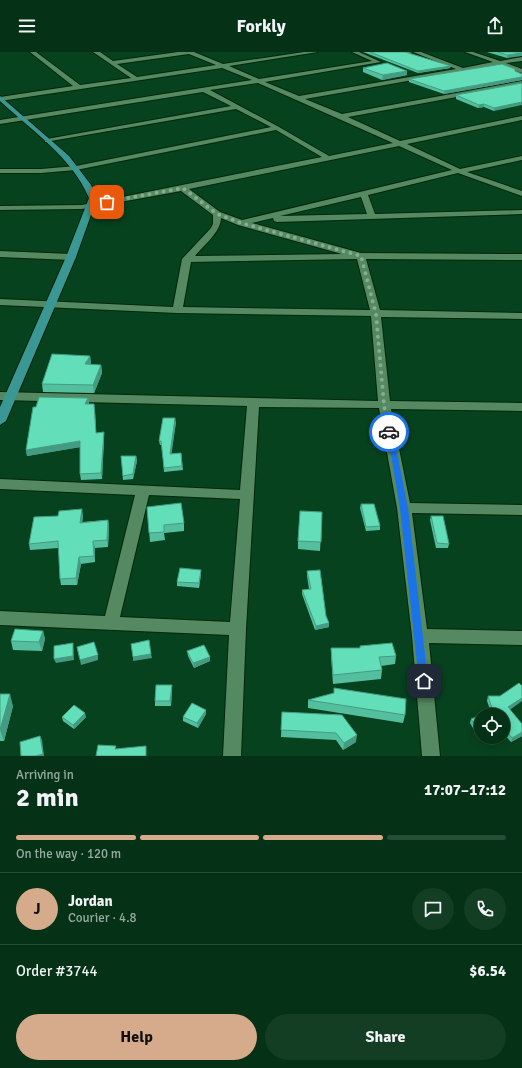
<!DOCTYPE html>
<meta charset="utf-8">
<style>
body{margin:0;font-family:Signika,sans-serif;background:#133e23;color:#f1f3f6;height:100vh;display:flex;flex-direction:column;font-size:15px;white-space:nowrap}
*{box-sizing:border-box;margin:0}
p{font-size:13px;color:#97aaa1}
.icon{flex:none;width:22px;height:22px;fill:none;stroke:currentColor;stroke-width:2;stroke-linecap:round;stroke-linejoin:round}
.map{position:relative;height:704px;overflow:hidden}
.details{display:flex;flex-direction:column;background:#053216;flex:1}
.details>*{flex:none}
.fabs{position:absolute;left:474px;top:656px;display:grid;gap:8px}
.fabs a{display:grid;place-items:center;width:36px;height:36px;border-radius:50%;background:#053216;box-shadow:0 2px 10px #0003,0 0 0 1px #264d35;font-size:20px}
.pin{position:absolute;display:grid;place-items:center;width:34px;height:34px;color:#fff;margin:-17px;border-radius:8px;box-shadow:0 2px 6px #0006}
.courier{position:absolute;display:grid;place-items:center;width:40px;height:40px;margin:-20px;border:3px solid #1a73e8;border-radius:50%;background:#fff;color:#222;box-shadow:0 1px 5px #0007}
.headline em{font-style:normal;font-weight:700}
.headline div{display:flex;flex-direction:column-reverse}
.headline{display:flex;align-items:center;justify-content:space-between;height:68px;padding:0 16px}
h1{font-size:26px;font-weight:700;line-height:30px}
.bar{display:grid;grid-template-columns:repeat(4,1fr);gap:6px 4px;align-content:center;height:48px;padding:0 16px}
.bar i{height:5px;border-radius:3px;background:#264d35}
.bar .active{background:#d6ab8b}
.bar p{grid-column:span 4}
.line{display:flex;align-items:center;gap:10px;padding:0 16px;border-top:1px solid #264d35}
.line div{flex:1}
.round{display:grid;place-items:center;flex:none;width:42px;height:42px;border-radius:21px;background:#133e23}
.cta{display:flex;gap:8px;margin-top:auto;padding:8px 16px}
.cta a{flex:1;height:46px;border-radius:24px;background:#d6ab8b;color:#111;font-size:16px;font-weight:700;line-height:46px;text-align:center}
.cta a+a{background:#133e23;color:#f1f3f6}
header{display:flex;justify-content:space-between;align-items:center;height:52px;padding:0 16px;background:#053216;font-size:18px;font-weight:700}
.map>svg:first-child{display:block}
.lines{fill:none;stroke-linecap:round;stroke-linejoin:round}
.minor-casing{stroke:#00260b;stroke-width:2}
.major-casing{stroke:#00260b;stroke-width:2}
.minor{fill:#548961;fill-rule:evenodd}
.major{fill:#3b9793;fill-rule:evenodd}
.wall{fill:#54bf9f}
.shaded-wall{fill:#459b82}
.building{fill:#62deb9;stroke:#459b82}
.route{fill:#1a73e8}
.done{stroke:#86ad91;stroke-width:4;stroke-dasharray:0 7.2}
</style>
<header><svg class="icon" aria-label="menu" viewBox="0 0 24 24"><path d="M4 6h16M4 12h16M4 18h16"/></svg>Forkly<svg class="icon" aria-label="share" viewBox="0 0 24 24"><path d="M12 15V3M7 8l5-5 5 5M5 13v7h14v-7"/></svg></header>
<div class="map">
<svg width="522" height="704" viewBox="0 0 522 704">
<rect width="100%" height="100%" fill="#07421e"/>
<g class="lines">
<!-- minor casing -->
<g class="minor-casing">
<path id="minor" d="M30,0H36L80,33L131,26L93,0H100L113,9L178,0H194L223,12L304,0H318L229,14L259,27L372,9L352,0H359L381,10L265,30L299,44L456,17L413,0H421L463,16L493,10L465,0H473L500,9L522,5V9L506,11L522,17V21L499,13L305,47L342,62L522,29V33L348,65L400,89L522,64V68L407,92L460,117L522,104V108L467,120L522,139V144L458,121L368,143L375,162L522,158V162L277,170L274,169L273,166L252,171L361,201L522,202V208L366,207L380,258L522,261V267L381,265L390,349L522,351V359L391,357L410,451L522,453V463L412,461L427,577L522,579V593L429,591L440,704H422L412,584L397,456L379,356L259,355L246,577L241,704H223L229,583L0,573V559L105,564L135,443L0,437V427L240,438L247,354L0,348V340L378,349L371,264L177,261L0,253V247L173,255L182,207L211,176L213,172V163L181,139L82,157L0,158V154L82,153L322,105L276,78L76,118L41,121H0V117H41L76,114L271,75L236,57L45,90V88L47,87L231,54L203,40L0,72V68L252,28L222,16L0,49V45L73,34ZM189,2L216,13L137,25L117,12ZM258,31L393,91L329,104L279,75L210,38ZM399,94L452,118L242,168L220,160L189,137ZM361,145L367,162L280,164ZM221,166L238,173L342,202L195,204C203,194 221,180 221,166ZM357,207L370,258L183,255L191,210ZM149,443L240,447L230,570L120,565Z
M0,199L71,202L76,205L71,208L0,205Z"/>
</g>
<!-- major casing -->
<g class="major-casing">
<path id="major" d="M0,44L69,104L91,133L97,146L76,205L6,369L0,373V355L66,205L89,146C72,105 32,79 0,49Z"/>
</g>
<!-- minor -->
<use href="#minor" class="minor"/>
<!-- major -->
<use href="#major" class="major"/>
</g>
<!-- wall -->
<path class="wall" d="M363,0H412L408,1L450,16L418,21Z
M487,0H522L507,6Z
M363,16L407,19V23L382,28L363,20Z
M515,19L522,22V28L444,42L409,30V27Z
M522,31L494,59L484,55L478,56L456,47V43Z
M90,304L91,311L90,313H101L102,321L94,341L43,340L42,332Z
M88,346L89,352L95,357L96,381L104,386L102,427L81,428L80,422V395L27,404L26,398Z
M176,370L171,402L181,401L183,418L164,420L162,393H160L159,389Z
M121,404H136L137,409L133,427L123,428Z
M361,452L380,474V478L366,479L360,456Z
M147,455L184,471V479L164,481L165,488L150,490Z
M322,460L320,499L298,497V489Z
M83,463L82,470L108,468L109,475L108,495L95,496V510L81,512L77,533H61L60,527L59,496L30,498L29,492Z
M431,464L449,492L448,496H436L430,468Z
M201,518V522L199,536L177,534V530Z
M307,519L329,571V575L315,578L302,542V538L309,537L307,524Z
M43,579L45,587L42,599L13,598L11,589Z
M360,594L396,604L395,612L381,614L382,618L381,627L333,632L331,604V596H360Z
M187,599L210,605V609L194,616L188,604Z
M334,636L405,663L403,671L308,656V648L334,641Z
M172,638L171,654H155V649Z
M0,642L13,654L4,689H0Z
M488,644L510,658L522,672V684L511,690L503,681V663L491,660L487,649Z
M206,658V662L198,676L183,669V665Z
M282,660L342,663L356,690L343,698L336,688L281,685Z
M481,663V685L479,686L470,671L471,667Z
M62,665H86L74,677L63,669Z"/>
<!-- shaded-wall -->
<path class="shaded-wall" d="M522,1V4L507,6V3Z
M451,14L450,16L418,21V19Z
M407,19V23L382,28L383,23Z
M522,25V28L444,42V39Z
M522,50V53L494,59V56Z
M484,52V55L478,56L479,53Z
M90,304L91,311L87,320L85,312Z
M101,313L102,321L94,341L93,333Z
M88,346L89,352L86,358L85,352Z
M175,366L176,370L171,406L170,402Z
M104,380V386L102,427L101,421Z
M80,389L81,395L27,404L26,398Z
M136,404L137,409L133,427V422Z
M82,457L83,463L82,477L80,471Z
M108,468L109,475L108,495L107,488Z
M93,489L95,496V510L94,504Z
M79,505L81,512L77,533L76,526Z
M201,518V522L199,536V531Z
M329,571V575L315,578L316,574Z
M43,579L45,587L42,599L39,590Z
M73,591V595L74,608L56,611L54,607Z
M151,602L152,606L133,609V605Z
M98,603V608L81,613L80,608Z
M210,605V609L194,616L193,611Z
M172,633V638L171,654L170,649Z
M10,642L13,654L4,689L0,678Z
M522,646V649L507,660L508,655Z
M206,658V662L198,676L197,671Z
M85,661L86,665L74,677L73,673Z
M522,680V684L511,690L512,686Z
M357,683L356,690L343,698L344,691Z
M40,684L42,688L44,704H35Z"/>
<!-- building -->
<path class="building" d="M370,0H405L451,14L418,19Z
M498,0H522V1L507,3Z
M387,11L407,19L383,23L363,16Z
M502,12L515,17V19L522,22V25L444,39L409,27Z
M522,31V50L494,56L484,52L479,53L456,43Z
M52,302L90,304L85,312L101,313L93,333L42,332Z
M39,345L88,346L85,352H94L96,381L104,380L101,421L80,422V389L26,398L33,355H36Z
M163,366H175L170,402L181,401L182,414L164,416L161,389H159Z
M121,404H136L133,422L123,424Z
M181,451L184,471L164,473V480L149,481L147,455Z
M361,452H374L380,474L366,475Z
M82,457L80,471L108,468L107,488L93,489L94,504L79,505L76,526L60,527L58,489L29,492L34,465L58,464L59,459Z
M300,459L322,460L321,490L298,489Z
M431,464H443L449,492L437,491Z
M180,516L201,518L199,531L177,530Z
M320,518L326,564L329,571L316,574L302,538L311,537L307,519Z
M15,577L43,579L39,590L11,589Z
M149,588L151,602L133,605L131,592Z
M94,590L98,603L80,608L77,595Z
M73,591V604L54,607V594Z
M392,591L396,604L379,605L382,618L333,623L331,596H360V594Z
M204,593L210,605L193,611L187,599Z
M519,631L522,634V646L508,655L522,672V680L512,686L503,675V663H482L493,659L488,644H500Z
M156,633H172L170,649H155Z
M334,636L406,647L405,663L308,648L334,641Z
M0,642H10L0,678Z
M192,651L206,658L197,671L183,665Z
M74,653L85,661L73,673L62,665Z
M282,660L342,663L357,683L344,691L336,681L281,678Z
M481,663V681L471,667Z
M40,684L43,702L35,704H21L20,690Z
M98,693L116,694L115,697L146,694V704H96Z"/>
<!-- route -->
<path class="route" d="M387,379L393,380L408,456L428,629L424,633L419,629L400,456Z"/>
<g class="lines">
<!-- done -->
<path class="done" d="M107,150L183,136L217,162L241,171L361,204L376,262L384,353L389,380"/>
</g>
</svg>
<div class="fabs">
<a><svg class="icon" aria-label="locate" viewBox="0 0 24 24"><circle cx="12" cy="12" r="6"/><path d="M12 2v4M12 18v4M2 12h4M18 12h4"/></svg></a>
</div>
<div class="pin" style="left:107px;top:150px;background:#ea580c"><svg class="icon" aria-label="bag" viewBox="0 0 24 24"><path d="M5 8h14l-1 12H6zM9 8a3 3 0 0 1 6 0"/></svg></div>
<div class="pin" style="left:424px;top:629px;background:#1f2937"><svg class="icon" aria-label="home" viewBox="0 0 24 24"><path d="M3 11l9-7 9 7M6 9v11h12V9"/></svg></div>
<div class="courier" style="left:389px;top:380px"><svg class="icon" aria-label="car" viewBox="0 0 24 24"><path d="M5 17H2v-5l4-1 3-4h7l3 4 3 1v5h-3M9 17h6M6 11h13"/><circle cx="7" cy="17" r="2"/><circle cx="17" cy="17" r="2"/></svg></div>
</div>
<section class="details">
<div class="headline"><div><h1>2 min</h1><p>Arriving in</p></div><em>17:07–17:12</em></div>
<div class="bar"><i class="active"></i><i class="active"></i><i class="active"></i><i></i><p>On the way · 120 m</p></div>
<div class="line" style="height:72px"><b class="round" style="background:#d6ab8b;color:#111">J</b><div><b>Jordan</b><p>Courier · 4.8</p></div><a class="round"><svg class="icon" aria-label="chat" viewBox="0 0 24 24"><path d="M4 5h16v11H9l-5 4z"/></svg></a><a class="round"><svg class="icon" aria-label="phone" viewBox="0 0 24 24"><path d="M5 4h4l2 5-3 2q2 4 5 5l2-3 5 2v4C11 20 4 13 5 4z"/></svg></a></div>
<div class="line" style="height:52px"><div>Order #3744</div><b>$6.54</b></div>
<div class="cta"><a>Help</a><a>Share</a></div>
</section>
